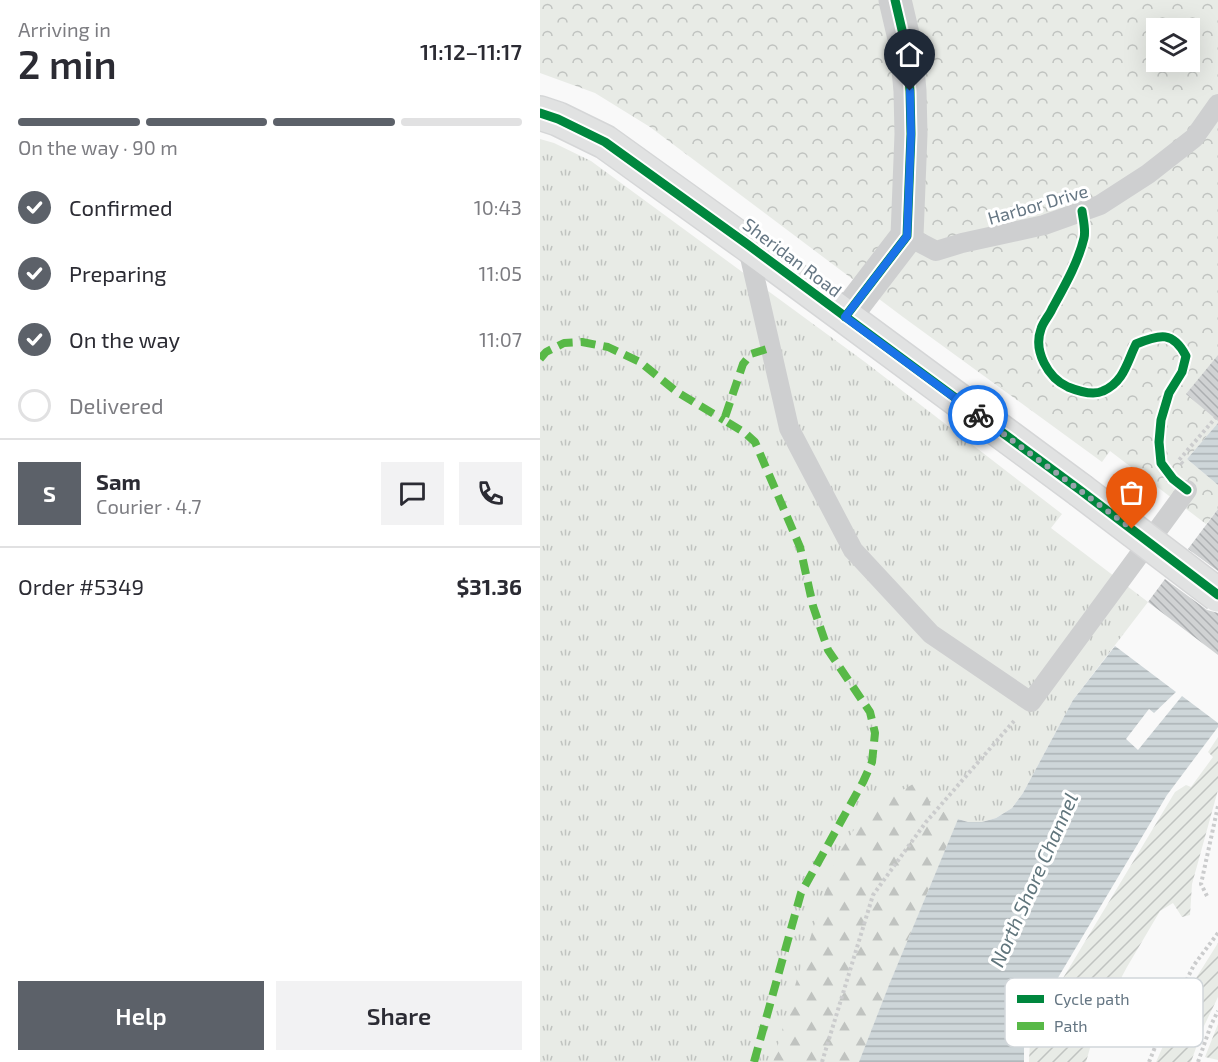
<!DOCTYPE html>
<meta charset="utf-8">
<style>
body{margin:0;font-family:"Exo 2",sans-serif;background:#f2f2f3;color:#2b2b33;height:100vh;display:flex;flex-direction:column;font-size:22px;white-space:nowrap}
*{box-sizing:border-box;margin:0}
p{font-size:20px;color:#7c7c81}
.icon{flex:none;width:33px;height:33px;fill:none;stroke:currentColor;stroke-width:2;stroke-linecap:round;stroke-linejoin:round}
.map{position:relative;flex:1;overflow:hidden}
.panel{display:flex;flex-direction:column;background:#fff;width:540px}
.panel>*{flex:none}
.tools{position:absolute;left:606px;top:18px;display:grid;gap:12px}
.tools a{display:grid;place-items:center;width:54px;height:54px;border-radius:0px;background:#fff;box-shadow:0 6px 24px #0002;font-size:30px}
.pin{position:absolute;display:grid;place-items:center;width:51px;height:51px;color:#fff;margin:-62px -26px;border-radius:50% 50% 50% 0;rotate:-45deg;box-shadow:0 0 6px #0007}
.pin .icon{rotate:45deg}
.courier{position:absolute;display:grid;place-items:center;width:60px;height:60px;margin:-30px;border:4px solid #1a73e8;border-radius:50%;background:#fff;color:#222;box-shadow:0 2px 8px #0007}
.summary em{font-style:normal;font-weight:600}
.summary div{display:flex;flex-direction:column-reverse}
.summary{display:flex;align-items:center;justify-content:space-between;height:102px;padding:0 18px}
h1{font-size:39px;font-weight:600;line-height:45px}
.bar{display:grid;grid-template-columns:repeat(4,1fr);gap:9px 6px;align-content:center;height:72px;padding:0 18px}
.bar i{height:8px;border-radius:4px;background:#e1e1e2}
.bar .active{background:#5c6169}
.bar p{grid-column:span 4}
.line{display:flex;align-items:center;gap:15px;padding:0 18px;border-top:2px solid #e1e1e2}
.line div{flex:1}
.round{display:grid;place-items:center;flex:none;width:63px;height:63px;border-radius:0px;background:#f2f2f3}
ol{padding:0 18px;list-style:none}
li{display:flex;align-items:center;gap:18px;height:66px}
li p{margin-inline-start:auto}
li .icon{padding:6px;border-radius:50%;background:#5c6169;color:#fff;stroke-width:4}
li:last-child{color:#7c7c81}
li i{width:33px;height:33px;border:3px solid #e1e1e2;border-radius:50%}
.cta{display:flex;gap:12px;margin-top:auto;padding:12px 18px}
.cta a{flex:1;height:69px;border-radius:0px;background:#5c6169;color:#fff;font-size:24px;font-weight:600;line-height:69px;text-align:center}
.cta a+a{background:#f2f2f3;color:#2b2b33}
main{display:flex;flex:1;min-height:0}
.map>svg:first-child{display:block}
.grass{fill:url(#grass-tufts)}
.forest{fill:url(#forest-firs)}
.park{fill:url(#park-crowns);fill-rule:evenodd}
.garden{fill:url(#garden-furrows)}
.water{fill:url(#water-rules)}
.building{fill:url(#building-back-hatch)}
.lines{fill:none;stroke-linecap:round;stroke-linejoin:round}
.secondary-casing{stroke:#d5d6d7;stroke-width:36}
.path{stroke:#cbcccd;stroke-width:4;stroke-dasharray:3 3;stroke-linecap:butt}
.lane{stroke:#cecfd0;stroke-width:20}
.street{stroke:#cecfd0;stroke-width:33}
.secondary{stroke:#e1e2e2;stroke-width:33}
.secondary-bridge-casing{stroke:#d5d6d7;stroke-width:36;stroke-linecap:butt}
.secondary-bridge{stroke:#e1e2e2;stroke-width:33}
.quiet{stroke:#58b947;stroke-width:8;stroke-dasharray:15 8;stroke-linecap:butt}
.cycleway-casing{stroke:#fff;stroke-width:13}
.cycleway{stroke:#00873e;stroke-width:9}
.done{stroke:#99a4ac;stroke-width:6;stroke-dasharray:0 10.8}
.route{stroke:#1a73e8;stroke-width:8}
.labels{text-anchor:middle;stroke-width:6;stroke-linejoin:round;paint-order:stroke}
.street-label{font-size:18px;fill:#657683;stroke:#fff}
.water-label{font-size:20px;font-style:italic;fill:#60757c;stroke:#fff}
.key{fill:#fff;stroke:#d1d6da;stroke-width:1.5}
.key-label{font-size:16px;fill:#657683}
</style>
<main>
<section class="panel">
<div class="summary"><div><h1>2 min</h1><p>Arriving in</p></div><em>11:12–11:17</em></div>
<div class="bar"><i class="active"></i><i class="active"></i><i class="active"></i><i></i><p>On the way · 90 m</p></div>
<ol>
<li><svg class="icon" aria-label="check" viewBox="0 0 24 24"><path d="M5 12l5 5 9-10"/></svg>Confirmed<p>10:43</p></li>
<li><svg class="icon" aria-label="check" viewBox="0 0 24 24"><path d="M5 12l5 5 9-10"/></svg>Preparing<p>11:05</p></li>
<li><svg class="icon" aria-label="check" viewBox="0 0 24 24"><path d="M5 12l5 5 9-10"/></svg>On the way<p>11:07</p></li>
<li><i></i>Delivered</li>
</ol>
<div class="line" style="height:108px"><b class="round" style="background:#5c6169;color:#fff">S</b><div><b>Sam</b><p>Courier · 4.7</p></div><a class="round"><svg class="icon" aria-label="chat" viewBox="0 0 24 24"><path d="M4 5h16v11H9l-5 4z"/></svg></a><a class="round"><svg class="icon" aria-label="phone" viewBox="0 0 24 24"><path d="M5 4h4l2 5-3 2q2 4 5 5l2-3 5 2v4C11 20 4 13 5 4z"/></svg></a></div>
<div class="line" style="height:78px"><div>Order #5349</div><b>$31.36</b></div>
<div class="cta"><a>Help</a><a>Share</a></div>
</section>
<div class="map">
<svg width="678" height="1062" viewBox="0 0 678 1062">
<defs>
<pattern id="grass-tufts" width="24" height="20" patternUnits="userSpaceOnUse" patternTransform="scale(1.5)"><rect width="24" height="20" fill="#e8ebe6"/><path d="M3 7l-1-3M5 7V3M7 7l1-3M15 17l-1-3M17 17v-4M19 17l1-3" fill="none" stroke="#c0c3c0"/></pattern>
<pattern id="forest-firs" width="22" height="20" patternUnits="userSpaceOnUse" patternTransform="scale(1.5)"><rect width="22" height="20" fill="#e8ebe6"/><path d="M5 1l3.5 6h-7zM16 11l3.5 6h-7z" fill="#c0c3c0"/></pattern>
<pattern id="park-crowns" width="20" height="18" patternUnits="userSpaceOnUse" patternTransform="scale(1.5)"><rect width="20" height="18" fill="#e8ebe6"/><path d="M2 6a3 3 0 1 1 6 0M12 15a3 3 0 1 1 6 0" fill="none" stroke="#c0c3c0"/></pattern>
<pattern id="garden-furrows" width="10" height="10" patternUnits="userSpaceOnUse" patternTransform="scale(1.5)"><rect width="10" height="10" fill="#e8ebe6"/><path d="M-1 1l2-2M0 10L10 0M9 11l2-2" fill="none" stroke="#c0c3c0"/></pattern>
<pattern id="water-rules" width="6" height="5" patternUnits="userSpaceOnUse" patternTransform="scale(1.5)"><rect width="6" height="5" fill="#ced6d9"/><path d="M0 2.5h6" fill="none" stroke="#abb2b5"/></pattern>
<pattern id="building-back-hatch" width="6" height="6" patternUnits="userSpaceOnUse" patternTransform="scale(1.5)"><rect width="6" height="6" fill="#d0d2d3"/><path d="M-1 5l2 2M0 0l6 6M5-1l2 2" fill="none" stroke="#acafb1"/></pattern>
</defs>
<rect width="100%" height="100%" fill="#f9f9f9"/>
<!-- grass -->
<path class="grass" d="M0,139L14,143L51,161L325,362L522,514L511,528L608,602L533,700L483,793L472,808L456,818L442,822H428L418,819L349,985L319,1062H0Z"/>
<!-- forest -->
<path class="forest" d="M373,784L384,788L389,799L391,808L402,812L412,811L418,819L349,985L319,1062H233L257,979L296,858L338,792C351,797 361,791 373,784Z"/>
<!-- park -->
<path class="park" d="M0,0H678V423L647,459L678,485V509L666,524L570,451L562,462L363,317L110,127L55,93L0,73ZM616,28H650V62H616Z"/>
<!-- garden -->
<path class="garden" d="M678,737V790L652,884L650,915L642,917L633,903L620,911L587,967L572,995L550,1048L546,1062H489L490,1039L493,1028L635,792L646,785L651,787L673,757L668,752Z
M678,943V997L663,1028L651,1062H616L646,994Z
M678,1024V1060L665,1057Z"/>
<!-- water -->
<path class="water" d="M678,423V485L647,459Z
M575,646L636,692L614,713L609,709L586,739L598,750L642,696L678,723V727L627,795L488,1028L484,1036V1062H319L349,985L418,819L428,822H442L456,818L472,808L483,793L533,700Z"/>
<!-- building -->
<path class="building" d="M678,355V421L646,394Z
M678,509V571L648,549Z
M625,579L667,610L678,613V655L608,602Z"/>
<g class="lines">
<!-- secondary casing -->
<g class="secondary-casing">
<path id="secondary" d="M0,113L18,119L65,142L207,244L540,490"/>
</g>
<!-- path -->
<path class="path" d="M643,464L639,460L678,415
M667,896L661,884L678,806
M282,1062L333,895L386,822L474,721
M609,1062L624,1025L654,965L678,933
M658,1062L671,1025L678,1011"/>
<!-- lane -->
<path class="lane" d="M367,236L396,251L422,243L504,225L560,205L608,174L654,138L678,104
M207,244L249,428L313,550L391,634L491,702L647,490"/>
<!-- street -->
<path class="street" d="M305,317L367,236L371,134L370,91L366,47L355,0"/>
<!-- secondary -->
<use href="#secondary" class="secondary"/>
<!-- secondary-bridge casing -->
<g class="secondary-bridge-casing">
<path id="secondary-bridge" d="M540,490L678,595"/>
</g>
<!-- secondary-bridge -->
<use href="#secondary-bridge" class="secondary-bridge"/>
<!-- quiet -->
<path class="quiet" d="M0,359L6,352L24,343L42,342L68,347L100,362L137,392L184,420
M214,1062L261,893L323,782L332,762L335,733L330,712L288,650L273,606L260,547L215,442L205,433L184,420L203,364L211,354L230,348"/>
<!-- cycleway casing -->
<g class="cycleway-casing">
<path id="cycleway" d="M0,113L18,119L65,142L207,244L540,490L678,595
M542,211C543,219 546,230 544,238C538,263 524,287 512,309C509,316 503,322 501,329C493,351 508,378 528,387C538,391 553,396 563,391C584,382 587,362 596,344C620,334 633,331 646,356L642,372L629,393L621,420L619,442L621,463L633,479L647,490
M305,317L367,236L371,134L370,91L366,47L355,0"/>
</g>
<!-- cycleway -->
<use href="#cycleway" class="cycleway"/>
</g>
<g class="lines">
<!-- done -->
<path class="done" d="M438,415L592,529"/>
<!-- route -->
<path class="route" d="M370,91L371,134L367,236L305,317L438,415"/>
</g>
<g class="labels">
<!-- street labels -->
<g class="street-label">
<text transform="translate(498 205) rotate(-16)" y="6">Harbor Drive</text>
<text transform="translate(252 258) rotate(37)" y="6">Sheridan Road</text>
</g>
<!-- water labels -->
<g class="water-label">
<text transform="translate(494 880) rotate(-66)" y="7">North Shore Channel</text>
</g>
</g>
<!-- legend -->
<rect x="465" y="978" width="198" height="69" rx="9" class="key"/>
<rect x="477" y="995" width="27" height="8" fill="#00873e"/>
<rect x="477" y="1022" width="27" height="8" fill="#58b947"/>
<g class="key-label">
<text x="514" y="1005">Cycle path</text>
<text x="514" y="1032">Path</text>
</g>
</svg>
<div class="tools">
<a><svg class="icon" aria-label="layers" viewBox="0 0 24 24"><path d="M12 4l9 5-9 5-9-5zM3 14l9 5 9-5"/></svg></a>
</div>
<div class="pin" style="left:592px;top:529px;background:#ea580c"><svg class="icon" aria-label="bag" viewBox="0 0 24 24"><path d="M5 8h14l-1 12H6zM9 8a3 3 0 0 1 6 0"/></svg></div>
<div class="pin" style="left:370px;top:91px;background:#1f2937"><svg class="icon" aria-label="home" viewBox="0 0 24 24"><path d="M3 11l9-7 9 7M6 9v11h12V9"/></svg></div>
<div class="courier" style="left:438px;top:415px"><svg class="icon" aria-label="bike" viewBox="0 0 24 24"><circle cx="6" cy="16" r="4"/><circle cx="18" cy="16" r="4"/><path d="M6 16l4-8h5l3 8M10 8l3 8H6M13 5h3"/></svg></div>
</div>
</main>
